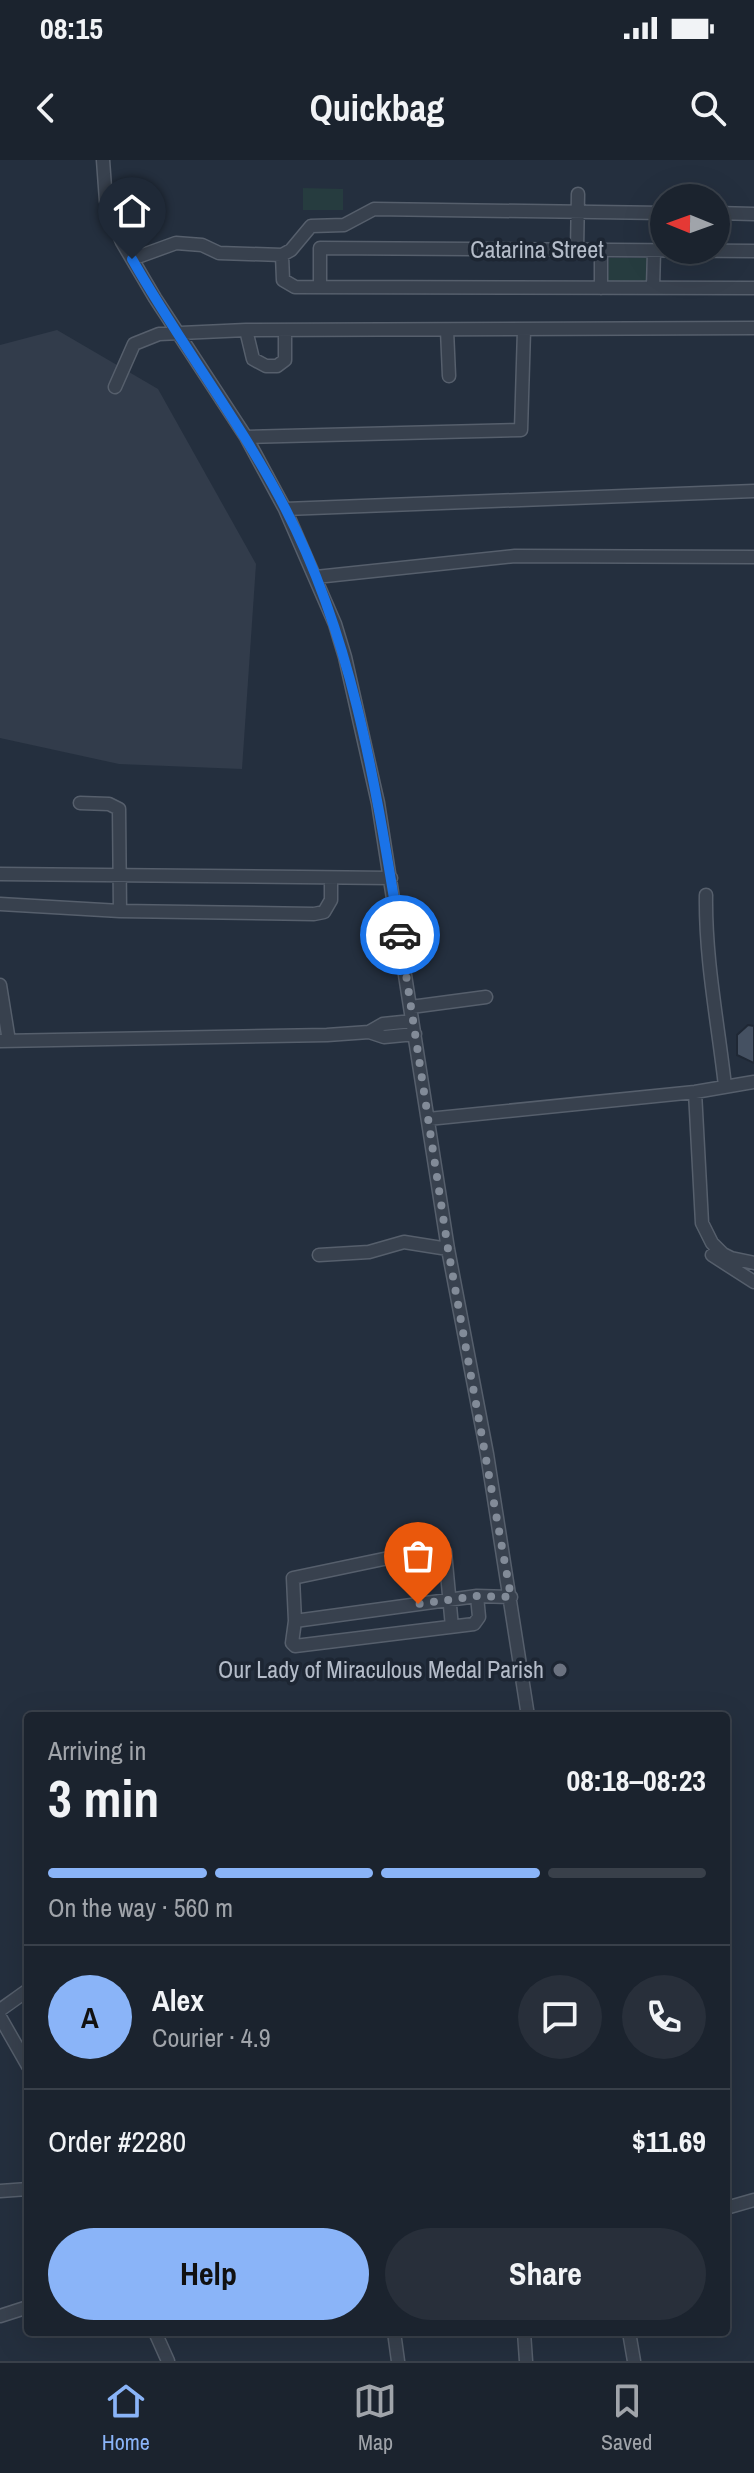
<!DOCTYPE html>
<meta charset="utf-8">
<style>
body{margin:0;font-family:"Archivo Narrow",sans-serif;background:#282f3a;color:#f1f3f6;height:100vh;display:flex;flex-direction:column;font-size:30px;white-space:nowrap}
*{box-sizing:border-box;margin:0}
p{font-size:26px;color:#a0a4aa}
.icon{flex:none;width:44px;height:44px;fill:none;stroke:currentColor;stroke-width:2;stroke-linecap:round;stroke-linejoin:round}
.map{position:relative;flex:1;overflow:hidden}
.drawer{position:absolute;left:24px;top:1552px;width:706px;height:624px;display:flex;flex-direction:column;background:#1b232e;border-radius:8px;box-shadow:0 8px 32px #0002,0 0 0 2px #39404a}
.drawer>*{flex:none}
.needle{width:52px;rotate:271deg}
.controls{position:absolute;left:650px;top:24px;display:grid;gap:16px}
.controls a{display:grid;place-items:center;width:80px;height:80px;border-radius:50%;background:#1b232e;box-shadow:0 8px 32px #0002,0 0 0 2px #39404a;font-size:40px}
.pin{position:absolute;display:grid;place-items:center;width:68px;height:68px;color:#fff;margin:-82px -34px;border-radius:50% 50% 50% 0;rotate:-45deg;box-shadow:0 0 8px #0007}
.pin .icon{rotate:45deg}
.courier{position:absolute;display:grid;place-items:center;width:80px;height:80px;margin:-40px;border:6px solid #1a73e8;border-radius:50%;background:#fff;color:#222;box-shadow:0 2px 10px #0007}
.summary em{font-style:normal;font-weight:700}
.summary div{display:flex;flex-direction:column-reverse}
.summary{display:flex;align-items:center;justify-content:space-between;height:136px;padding:0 24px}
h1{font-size:52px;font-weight:700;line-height:60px}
.bar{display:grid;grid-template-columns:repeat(4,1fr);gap:12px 8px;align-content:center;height:96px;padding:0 24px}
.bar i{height:10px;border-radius:6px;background:#39404a}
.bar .on{background:#8ab4f8}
.bar p{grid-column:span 4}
.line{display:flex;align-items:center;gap:20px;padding:0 24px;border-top:2px solid #39404a}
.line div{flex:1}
.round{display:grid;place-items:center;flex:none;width:84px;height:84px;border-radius:42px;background:#282f3a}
.primary-button{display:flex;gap:16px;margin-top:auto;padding:16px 24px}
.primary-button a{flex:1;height:92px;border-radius:48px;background:#8ab4f8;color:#111;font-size:32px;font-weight:700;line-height:92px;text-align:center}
.primary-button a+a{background:#282f3a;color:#f1f3f6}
.status{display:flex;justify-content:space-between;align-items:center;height:56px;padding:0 40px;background:#1b232e;direction:ltr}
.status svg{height:22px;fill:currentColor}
header{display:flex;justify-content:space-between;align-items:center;height:104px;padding:0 24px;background:#1b232e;font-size:36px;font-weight:700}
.tab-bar{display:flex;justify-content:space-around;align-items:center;height:112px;border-top:2px solid #39404a;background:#1b232e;font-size:22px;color:#a0a4aa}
.tab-bar a{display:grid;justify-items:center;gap:4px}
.tab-bar .on{color:#8ab4f8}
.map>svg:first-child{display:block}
.airport{fill:#323c4b}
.green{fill:#263c3f}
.building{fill:#455162;stroke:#1f2835;stroke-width:2}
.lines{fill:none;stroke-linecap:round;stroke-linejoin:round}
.minor-casing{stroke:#565f6c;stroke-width:15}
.minor{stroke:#38414e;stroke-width:12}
.done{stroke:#828b98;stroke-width:8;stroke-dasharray:0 14.4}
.route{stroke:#1a73e8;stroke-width:10}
.worship-dot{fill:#6b7280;stroke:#1d2633;stroke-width:3}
.labels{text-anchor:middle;stroke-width:7;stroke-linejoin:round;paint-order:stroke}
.street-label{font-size:24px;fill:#b4bcc9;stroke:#1d2633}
.poi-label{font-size:24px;fill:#b4bcc9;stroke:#1d2633;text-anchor:end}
</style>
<div class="status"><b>08:15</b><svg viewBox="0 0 49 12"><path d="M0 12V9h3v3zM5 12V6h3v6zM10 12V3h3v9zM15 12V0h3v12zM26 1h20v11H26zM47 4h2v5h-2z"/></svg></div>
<header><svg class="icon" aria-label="back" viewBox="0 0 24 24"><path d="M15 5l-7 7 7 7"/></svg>Quickbag<svg class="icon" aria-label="search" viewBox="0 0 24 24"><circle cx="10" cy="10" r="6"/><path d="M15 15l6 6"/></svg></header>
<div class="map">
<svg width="754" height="2201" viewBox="0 0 754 2201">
<rect width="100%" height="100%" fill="#242f3e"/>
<!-- airport -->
<path class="airport" d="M57,170L158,229L256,404L242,609L119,604L0,578V185Z"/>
<!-- green -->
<path class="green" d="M303,28L343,29V50H303Z
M609,98H647L646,121H608Z"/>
<!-- building -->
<path class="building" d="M748,865L754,866V903L737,895V875Z"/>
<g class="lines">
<!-- minor casing -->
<g class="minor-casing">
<path id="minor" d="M103,0L106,41L122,82L155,138L246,277L285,349L335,464L345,497L378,643L448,1089L487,1294L528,1556
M716,53L754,54
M577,90L578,34
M282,95L283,120L295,127L754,128
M132,99L176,83L202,85L219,93L282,95L291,90L311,66L344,65L374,49L664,53
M320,127V88L754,91
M601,128V90
M653,128L654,91
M246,170L253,199L266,206H277L285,200V170
M447,170L449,216
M115,227L134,184L159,174L246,170L754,168
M246,277L521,270L524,170
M285,349L754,331
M316,417L515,396L754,397
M80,643L109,644L119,649L120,751
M0,714L391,718
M706,735C705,799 718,863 725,926
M0,744L120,751L314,754L324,752L331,740V719
M0,825L9,881
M411,847L486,837
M369,872L384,877L415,874
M0,881L327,875L369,872L383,864L412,861
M695,932L702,1063L712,1083L723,1094L731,1098L754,1103
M428,959L695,932L754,922
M319,1095L369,1092L404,1082L448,1089
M712,1095L754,1122
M295,1461L477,1436L511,1437
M452,1467L445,1392L441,1387L293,1418L295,1461L292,1483L295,1486L474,1464L479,1457L477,1436
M0,1850L28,1830
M0,1857L28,1906
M0,2031L28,2029
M726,2048L754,2040
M0,2156L28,2147
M155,2172L168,2201
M394,2172L398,2201
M524,2172L526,2201
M629,2172L634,2201"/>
</g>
<!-- minor -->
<use href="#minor" class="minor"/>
</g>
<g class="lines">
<!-- done -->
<path class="done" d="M400,775L448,1089L511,1437L477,1436L418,1444"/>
<!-- route -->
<path class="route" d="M132,99C180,184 240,261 285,348C354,481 376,629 400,775"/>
</g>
<!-- markers -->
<circle class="worship-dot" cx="560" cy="1510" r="8"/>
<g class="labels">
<!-- street labels -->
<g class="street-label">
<text x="537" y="98">Catarina Street</text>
</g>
<!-- poi labels -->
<g class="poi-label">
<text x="544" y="1518">Our Lady of Miraculous Medal Parish</text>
</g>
</g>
</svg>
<div class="controls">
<a><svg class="needle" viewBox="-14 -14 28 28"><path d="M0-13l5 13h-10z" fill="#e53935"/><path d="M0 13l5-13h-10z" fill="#a0a4aa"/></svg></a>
</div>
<div class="pin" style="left:418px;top:1444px;background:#ea580c"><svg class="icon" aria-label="bag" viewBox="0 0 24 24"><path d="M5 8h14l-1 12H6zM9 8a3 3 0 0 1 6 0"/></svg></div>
<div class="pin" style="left:132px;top:99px;background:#1f2937"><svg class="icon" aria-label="home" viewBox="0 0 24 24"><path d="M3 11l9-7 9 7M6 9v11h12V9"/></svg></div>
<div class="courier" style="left:400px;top:775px"><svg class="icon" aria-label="car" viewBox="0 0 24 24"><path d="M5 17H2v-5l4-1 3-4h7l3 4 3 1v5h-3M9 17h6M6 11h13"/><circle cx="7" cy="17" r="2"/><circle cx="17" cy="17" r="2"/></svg></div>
<section class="drawer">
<div class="summary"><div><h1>3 min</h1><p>Arriving in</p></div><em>08:18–08:23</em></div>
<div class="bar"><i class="on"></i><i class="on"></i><i class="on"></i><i></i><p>On the way · 560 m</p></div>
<div class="line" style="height:144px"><b class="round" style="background:#8ab4f8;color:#111">A</b><div><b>Alex</b><p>Courier · 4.9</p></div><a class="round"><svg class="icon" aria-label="chat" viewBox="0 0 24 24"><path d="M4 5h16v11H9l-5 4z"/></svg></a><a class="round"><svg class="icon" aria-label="phone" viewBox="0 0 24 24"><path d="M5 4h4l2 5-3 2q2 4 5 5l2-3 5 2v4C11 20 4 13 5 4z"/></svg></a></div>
<div class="line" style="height:104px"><div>Order #2280</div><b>$11.69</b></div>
<div class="primary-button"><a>Help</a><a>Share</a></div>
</section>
</div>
<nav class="tab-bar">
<a class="on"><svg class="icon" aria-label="home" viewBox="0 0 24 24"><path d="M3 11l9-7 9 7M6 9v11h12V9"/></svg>Home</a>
<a><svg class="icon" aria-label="map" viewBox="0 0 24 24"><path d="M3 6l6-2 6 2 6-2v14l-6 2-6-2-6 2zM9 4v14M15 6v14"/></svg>Map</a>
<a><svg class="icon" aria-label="saved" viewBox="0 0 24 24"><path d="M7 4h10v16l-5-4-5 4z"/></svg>Saved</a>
</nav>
